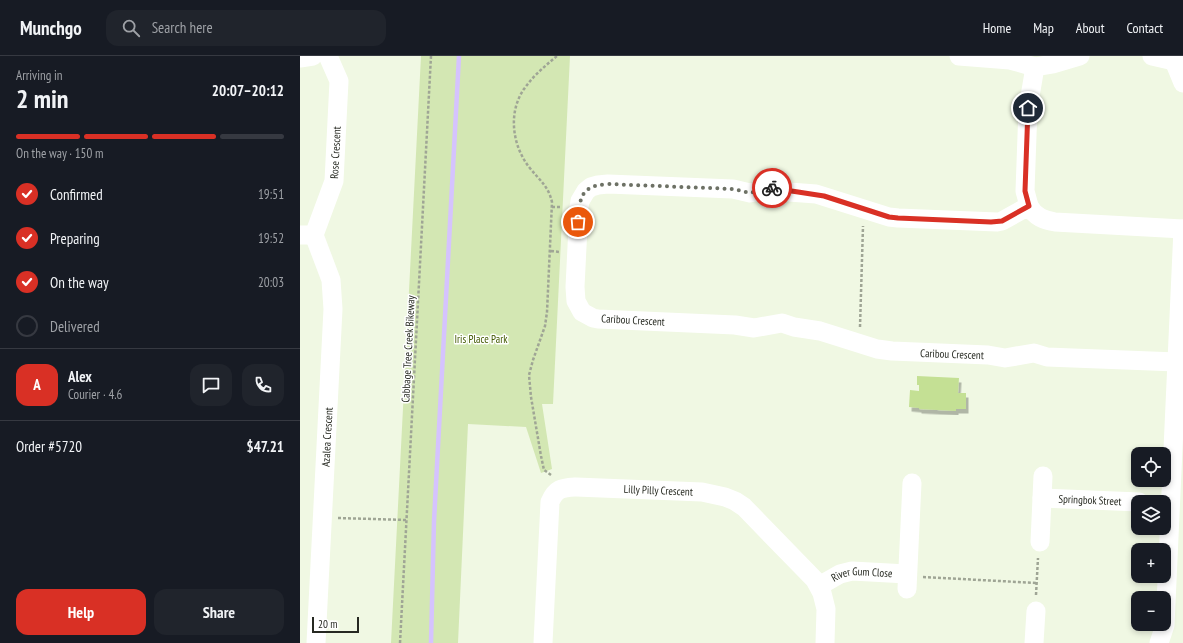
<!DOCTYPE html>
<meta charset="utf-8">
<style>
body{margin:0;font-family:"PT Sans Narrow",sans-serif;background:#20242c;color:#f1f3f6;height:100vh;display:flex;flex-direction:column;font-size:15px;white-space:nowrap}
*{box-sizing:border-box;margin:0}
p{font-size:13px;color:#9ea1a6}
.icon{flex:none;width:22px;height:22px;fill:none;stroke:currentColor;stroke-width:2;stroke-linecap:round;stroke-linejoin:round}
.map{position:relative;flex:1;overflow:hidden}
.drawer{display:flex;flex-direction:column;background:#171b24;width:300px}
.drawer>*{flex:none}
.fabs{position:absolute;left:831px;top:391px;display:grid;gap:8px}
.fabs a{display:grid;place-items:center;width:40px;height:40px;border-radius:8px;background:#171b24;box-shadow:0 2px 6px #0003;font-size:20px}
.scale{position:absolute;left:12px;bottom:10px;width:47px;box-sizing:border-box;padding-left:4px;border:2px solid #262921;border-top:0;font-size:11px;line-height:14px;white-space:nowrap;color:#262921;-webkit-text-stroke:3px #fff;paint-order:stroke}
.pin{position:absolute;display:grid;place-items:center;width:34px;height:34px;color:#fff;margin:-17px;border:2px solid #fff;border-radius:50%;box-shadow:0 1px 4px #0007}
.courier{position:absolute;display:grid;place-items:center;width:40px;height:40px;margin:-20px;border:3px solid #d93025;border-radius:50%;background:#fff;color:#222;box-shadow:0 1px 5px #0007}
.headline em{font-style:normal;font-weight:700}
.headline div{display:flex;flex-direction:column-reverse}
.headline{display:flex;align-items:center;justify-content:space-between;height:68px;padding:0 16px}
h1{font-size:26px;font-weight:700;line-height:30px}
.bar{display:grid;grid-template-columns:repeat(4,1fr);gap:6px 4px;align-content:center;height:48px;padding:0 16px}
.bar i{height:5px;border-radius:3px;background:#363941}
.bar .selected{background:#d93025}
.bar p{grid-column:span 4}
.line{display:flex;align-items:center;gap:10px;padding:0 16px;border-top:1px solid #363941}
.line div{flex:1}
.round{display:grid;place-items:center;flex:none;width:42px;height:42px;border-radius:12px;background:#20242c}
ol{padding:0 16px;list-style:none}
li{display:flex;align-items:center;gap:12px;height:44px}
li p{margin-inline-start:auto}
li .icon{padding:4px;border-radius:50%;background:#d93025;color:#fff;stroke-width:4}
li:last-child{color:#9ea1a6}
li i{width:22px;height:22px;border:2px solid #363941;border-radius:50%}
.button{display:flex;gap:8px;margin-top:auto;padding:8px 16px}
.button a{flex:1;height:46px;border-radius:12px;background:#d93025;color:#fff;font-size:16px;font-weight:700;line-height:46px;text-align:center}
.button a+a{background:#20242c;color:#f1f3f6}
header{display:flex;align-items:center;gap:24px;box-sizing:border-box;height:56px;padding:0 20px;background:#171b24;border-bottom:1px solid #363941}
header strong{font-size:19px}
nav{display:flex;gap:22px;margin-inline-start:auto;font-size:14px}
.search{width:280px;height:36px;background:#20242c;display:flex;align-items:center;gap:10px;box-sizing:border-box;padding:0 14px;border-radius:12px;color:#9ea1a6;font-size:15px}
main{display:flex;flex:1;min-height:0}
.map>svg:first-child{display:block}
.green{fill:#d3e7b3}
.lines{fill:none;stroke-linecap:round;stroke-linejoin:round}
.stream{stroke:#d5c3fe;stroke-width:4.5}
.building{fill:#c4e094;filter:url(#shadow)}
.path{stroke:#9fa595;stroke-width:2.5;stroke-dasharray:3 2;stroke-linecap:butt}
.street{stroke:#fff;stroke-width:19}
.done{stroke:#6d7165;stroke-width:4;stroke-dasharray:0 7.2}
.route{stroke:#d93025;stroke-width:5}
.labels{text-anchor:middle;stroke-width:3;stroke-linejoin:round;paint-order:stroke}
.street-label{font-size:11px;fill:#262921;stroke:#fff}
.park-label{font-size:11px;fill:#425900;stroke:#fff}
</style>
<header>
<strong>Munchgo</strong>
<div class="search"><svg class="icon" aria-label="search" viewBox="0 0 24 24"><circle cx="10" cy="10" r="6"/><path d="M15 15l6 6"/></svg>Search here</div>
<nav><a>Home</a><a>Map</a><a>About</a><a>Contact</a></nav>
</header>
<main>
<section class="drawer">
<div class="headline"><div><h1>2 min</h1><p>Arriving in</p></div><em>20:07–20:12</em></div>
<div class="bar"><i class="selected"></i><i class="selected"></i><i class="selected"></i><i></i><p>On the way · 150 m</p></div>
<ol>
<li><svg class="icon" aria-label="check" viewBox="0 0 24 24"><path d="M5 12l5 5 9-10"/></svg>Confirmed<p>19:51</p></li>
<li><svg class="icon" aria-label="check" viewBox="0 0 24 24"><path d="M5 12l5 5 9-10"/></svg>Preparing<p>19:52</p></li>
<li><svg class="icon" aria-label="check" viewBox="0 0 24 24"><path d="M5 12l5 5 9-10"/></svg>On the way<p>20:03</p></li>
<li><i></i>Delivered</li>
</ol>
<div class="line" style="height:72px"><b class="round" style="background:#d93025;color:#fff">A</b><div><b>Alex</b><p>Courier · 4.6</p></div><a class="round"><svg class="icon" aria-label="chat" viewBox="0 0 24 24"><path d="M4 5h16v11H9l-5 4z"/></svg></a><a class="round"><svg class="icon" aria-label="phone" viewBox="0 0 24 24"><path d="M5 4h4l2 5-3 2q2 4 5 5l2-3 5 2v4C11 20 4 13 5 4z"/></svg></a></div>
<div class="line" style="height:52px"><div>Order #5720</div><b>$47.21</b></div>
<div class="button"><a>Help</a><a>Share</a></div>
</section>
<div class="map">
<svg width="883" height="587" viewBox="0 0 883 587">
<defs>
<filter id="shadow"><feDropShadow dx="2.5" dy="4.5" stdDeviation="0" flood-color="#0004"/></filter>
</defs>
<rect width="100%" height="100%" fill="#f0f8e3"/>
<!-- green -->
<path class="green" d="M121,0H270L253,348H242L252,413L241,417L226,371L168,368L158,587H91Z"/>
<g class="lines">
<!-- stream -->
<path class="stream" d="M131,587L134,465L159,0"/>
</g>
<!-- building -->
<path class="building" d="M617,320L659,322L658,337H666V353H656V355L619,353V352L609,351L610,334L619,335V329H617Z"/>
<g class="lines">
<!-- path -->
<path class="path" d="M252,151H262
M251,195L260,196
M560,271L563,170
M251,419L244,414L241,400L231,341L229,319L233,304L245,270L247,256L252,146C248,129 239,124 229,111C212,89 208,56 224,33C233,20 245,10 257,0
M38,462L107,464
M623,521L737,527
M736,539L738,502
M100,587L131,0"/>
<!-- street -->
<g class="street">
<path d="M659,0L710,4L735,11L753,8L780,0"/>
<path d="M852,0L874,5"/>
<path d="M880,0L874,5L883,27"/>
<path d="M0,2L13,0"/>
<path d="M729,150L725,135L728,52L735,11"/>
<path id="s1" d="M0,179H14L34,125L39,25L28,0"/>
<path d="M14,179L31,224L33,253L16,587"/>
<path d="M877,306L747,301L734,297L705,302L688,299L592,295L577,293L520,275L494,271L482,267L454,272L435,269L298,263L293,262L282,256L276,245L275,231L279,151L280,145L286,135L291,131L298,129L308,128L433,133L450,137L477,132L489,136L516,138L589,161L598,162L697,166L702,165L729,150C735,161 744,164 755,166L883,173"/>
<path id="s2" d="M742,442L839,446"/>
<path d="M740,486L743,420"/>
<path id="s3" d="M519,530L540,518L552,515L607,518"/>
<path d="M607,533L612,427"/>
<path id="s4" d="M243,587L250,446C256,432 262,432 276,431L402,436L425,441L435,445L444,451L515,524L522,537L526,553L525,587"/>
<path d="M734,587L736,555"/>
<path d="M859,587L865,569L883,173"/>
</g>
</g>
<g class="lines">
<!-- done -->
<path class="done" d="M278,166C280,141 280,130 308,128L433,133L450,137L472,132"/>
<!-- route -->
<path class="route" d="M472,132L524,140L589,161L598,162L691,166L702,165L729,150L725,135L728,52"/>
</g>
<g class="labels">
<!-- street labels -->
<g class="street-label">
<text dy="4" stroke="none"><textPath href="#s1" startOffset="100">Rose Crescent</textPath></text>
<text transform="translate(333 264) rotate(3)" y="4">Caribou Crescent</text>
<text transform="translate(108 293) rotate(-87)" y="4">Cabbage Tree Creek Bikeway</text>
<text transform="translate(652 298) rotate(2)" y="4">Caribou Crescent</text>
<text transform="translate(27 381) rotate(-87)" y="4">Azalea Crescent</text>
<text dy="4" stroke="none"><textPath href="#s4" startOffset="256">Lilly Pilly Crescent</textPath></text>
<text dy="4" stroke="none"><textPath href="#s2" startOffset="48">Springbok Street</textPath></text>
<text dy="4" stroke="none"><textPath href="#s3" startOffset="46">River Gum Close</textPath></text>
</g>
<!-- park labels -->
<g class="park-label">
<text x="181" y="287">Iris Place Park</text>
</g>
</g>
</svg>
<div class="fabs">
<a><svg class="icon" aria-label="locate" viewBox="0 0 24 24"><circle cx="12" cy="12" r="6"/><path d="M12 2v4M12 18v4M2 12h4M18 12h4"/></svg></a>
<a><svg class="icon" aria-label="layers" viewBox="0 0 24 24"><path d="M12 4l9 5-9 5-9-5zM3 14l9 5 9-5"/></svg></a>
<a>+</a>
<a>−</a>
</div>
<div class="scale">20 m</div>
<div class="pin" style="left:278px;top:166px;background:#ea580c"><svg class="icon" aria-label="bag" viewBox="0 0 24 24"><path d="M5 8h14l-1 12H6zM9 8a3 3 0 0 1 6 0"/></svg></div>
<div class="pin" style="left:728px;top:52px;background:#1f2937"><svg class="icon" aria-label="home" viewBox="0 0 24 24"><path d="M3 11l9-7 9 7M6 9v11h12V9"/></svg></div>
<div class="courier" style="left:472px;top:132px"><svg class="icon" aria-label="bike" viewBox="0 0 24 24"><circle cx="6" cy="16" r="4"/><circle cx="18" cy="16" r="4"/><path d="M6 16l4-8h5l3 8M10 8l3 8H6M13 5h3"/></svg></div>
</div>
</main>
